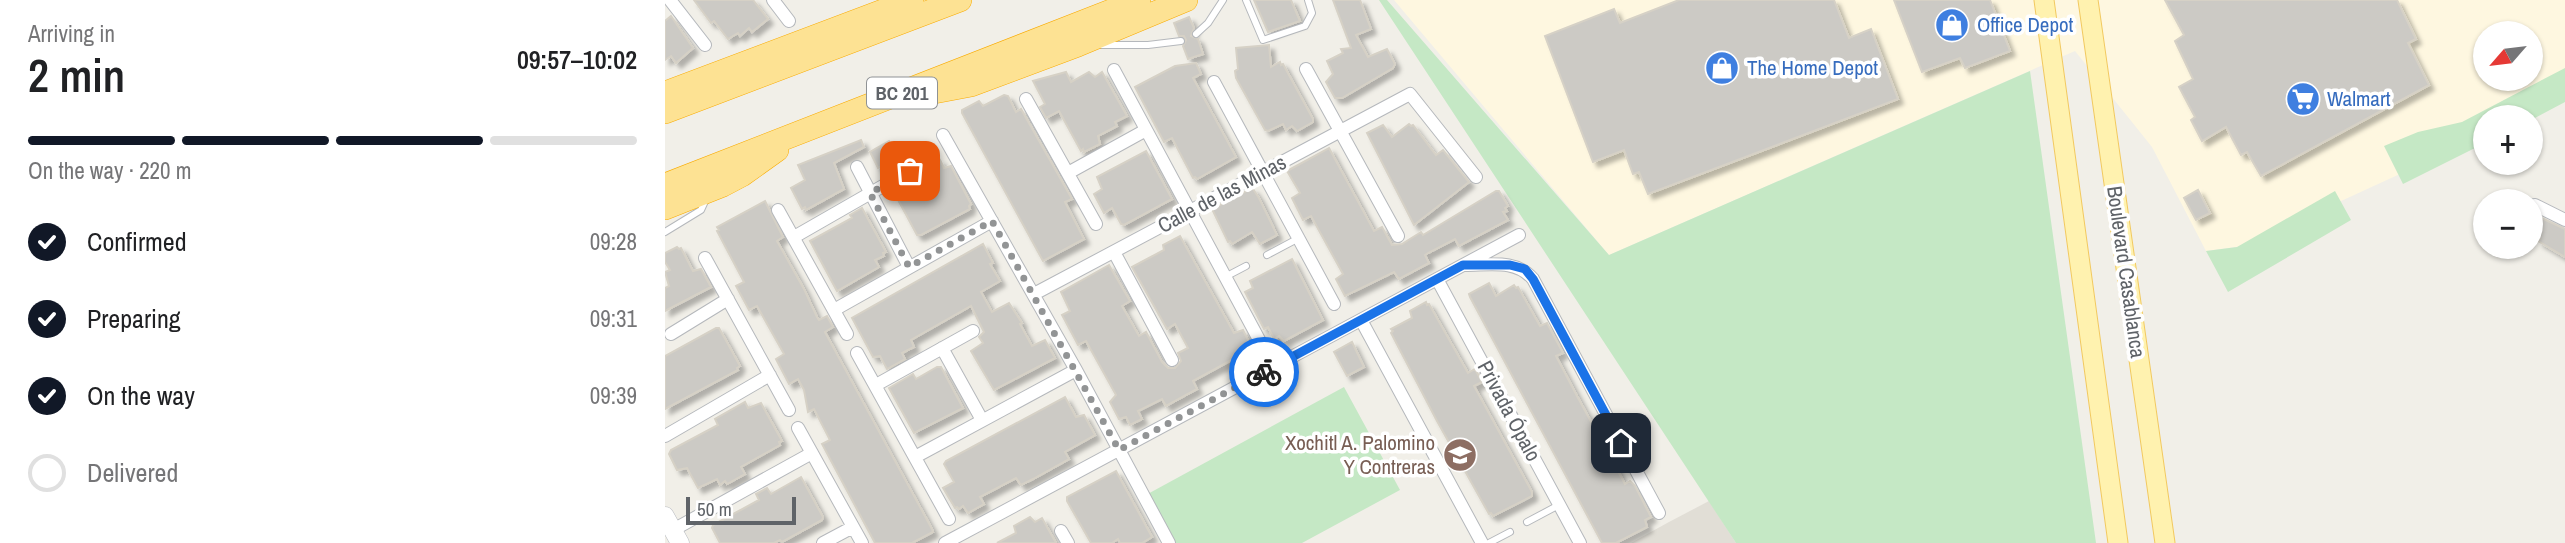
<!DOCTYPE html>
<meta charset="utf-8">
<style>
body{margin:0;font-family:"Archivo Narrow",sans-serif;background:#f6f6f6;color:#202124;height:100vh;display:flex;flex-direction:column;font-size:26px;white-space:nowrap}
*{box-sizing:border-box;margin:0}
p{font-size:23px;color:#757577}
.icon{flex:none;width:38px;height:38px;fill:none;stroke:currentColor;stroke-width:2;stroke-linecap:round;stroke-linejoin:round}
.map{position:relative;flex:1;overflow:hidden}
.drawer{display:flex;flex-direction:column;background:#fff;width:665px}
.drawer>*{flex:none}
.needle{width:46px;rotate:242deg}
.fabs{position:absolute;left:1808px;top:21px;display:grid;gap:14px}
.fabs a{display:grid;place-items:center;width:70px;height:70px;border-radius:50%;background:#fff;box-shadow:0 2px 5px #0004;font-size:35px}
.scale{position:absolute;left:21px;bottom:18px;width:110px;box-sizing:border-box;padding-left:7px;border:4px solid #5f6368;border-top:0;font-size:19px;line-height:24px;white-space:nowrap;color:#5f6368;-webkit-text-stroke:5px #fff;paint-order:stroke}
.pin{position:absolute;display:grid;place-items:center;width:60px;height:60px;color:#fff;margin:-30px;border-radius:14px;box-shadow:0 4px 10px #0006}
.courier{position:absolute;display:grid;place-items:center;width:70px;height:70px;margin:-35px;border:5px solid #1a73e8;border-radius:50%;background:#fff;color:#222;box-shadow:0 2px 9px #0007}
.headline em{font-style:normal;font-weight:600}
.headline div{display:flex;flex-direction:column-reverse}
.headline{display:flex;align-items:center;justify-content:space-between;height:119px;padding:0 28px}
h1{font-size:46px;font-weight:600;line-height:52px}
.bar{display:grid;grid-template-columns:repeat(4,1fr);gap:10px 7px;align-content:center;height:84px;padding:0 28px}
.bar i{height:9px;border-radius:5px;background:#e0e0e0}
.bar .current{background:#111827}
.bar p{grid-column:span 4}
ol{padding:0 28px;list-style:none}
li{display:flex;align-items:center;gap:21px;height:77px}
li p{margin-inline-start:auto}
li .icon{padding:7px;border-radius:50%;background:#111827;color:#fff;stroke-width:4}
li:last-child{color:#757577}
li i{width:38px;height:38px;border:4px solid #e0e0e0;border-radius:50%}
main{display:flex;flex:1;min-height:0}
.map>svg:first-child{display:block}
.commercial{fill:#fef7e0;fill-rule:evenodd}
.education{fill:#e1ded6}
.green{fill:#c5e8c5}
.building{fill:#cccac5;stroke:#d6d1c6;stroke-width:2;filter:url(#shadow)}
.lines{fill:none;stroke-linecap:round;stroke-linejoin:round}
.lane-casing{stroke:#b5b8bc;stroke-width:8}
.street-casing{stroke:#b5b8bc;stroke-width:14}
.secondary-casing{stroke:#b6babf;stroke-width:19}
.primary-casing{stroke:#f2c960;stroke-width:21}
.highway-casing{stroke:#f9ab00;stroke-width:24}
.lane{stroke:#fff;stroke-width:6}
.street{stroke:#fff;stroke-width:12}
.secondary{stroke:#fff;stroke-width:18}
.primary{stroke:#fff2af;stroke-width:19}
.highway{stroke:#fde293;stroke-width:23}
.done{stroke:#929495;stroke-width:7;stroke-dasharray:0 12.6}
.route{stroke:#1a73e8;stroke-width:9}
.labels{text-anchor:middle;stroke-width:7;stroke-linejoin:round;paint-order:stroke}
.shield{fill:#fff;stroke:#8f9295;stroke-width:2}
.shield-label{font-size:19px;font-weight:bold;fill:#5f6368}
.shop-label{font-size:21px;fill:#366cbe;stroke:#fff;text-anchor:start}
.street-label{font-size:21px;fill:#5f6368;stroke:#fff}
.education-label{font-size:21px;fill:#785e54;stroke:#fff;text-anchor:end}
</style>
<main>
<section class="drawer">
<div class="headline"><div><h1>2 min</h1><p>Arriving in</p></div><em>09:57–10:02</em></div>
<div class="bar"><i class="current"></i><i class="current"></i><i class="current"></i><i></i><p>On the way · 220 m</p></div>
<ol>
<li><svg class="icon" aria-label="check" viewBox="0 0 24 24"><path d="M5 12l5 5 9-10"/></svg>Confirmed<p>09:28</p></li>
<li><svg class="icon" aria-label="check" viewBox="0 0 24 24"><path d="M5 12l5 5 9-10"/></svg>Preparing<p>09:31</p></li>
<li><svg class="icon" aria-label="check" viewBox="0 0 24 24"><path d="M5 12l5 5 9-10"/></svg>On the way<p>09:39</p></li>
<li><i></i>Delivered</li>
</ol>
</section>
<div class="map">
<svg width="1900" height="543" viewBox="0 0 1900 543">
<defs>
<filter id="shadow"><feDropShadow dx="5" dy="5" stdDeviation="2" flood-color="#0004"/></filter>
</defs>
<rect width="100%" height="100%" fill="#f1efe8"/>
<!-- commercial -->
<path class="commercial" d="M729,0H1900V98L1820,117V135L1578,246L1541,251L1487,147L1410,51L944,255ZM1820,33H1866V79H1820Z"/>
<!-- education -->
<path class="education" d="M1044,501L1071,543H966L1004,522Z"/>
<!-- green -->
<path class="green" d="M714,0H722L944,255L1365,71L1431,543H1071Z
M1900,68V102L1866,120V117H1820V143L1738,184L1719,146L1753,132L1797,122Z
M1670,191L1686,220L1563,292L1541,251L1572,247Z
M679,387L735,490L637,543H504L479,496Z"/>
<!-- building -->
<path class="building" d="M29,0H88L103,19L87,32L84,28L75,36L73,33L63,39L49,21L46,23Z
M589,0H626L635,21L603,32Z
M668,0H695L706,29L691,35L703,57L722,49L730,64L728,68L677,98H670L661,82L668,74L662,61L678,53L676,49L686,48Z
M1014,0H1169L1184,38L1206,29L1233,99L983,194L974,172L968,174L959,150L928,162L880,36L949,9L955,23Z
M1229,0H1325L1345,51L1300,68L1295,58L1257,72Z
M1500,0H1732L1751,39L1743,43L1764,85L1596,176L1582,152L1576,155L1561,127L1537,141L1526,120L1530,117L1514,87L1528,79L1510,41L1519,35Z
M6,16L28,48L11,63L6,56L0,60V21Z
M524,17L529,28L526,36L533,39L538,54L523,59L518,46L521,40L519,36H514L509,23Z
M604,45L606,67L615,62L616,65L618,64L648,119V122L632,131L627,126L621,130L618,124L603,131L600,130L571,78L570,71L573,69L571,48Z
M531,63L536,74L528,78L571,157L532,179L530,177L528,178L507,138L499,142L470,87L510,66Z
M401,72L406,82L424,72L430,77L437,72L462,116L450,122L452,126L433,136L435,144L419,152L418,149L416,151L394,111L381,118L375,107L380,104L368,81Z
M339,95L343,96L351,112L356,109L407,199L400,202L419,239L378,261L297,113V110L314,101L318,106Z
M744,124L746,126L748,125L771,155L778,150L804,182L749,225L702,133L718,125L727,137Z
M196,140L199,147L169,163L179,189L141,210L140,207L137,209L126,188L140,180L133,165Z
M224,141L235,159L217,169L216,166L213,168L205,152Z
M664,148L709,231L717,227L727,245L737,244L756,232L758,235L831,191H834L843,206L840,208L842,211L838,212L843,220L794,246L790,239L763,253L760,255L764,263L734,279L729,272L680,296L671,279L678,274L646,216L638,220L627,198L635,193L622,171Z
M481,151L507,199L459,225L456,224L447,208L439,213L429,194L437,189L432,177Z
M275,160L279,168L286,166L306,204L304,206L305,209L256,235H252L231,196L261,178L259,173Z
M585,189H588L594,198L612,235L595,244L587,232L567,244L565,241L563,242L547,209Z
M1533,190L1545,213L1531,220L1519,198Z
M100,201L118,237L112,241L139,289L152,317L154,320L162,316L168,327L160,332L267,529L268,532L247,543H210L157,444L165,440L149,409L143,412L139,390L133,379L124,384L111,359L119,354L92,306L84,310L71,286L79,282L52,231L54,230L52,227Z
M197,208L221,252L218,253L219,256L210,260L214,267L172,291L145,241L187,218L185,215Z
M1868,214L1900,229V257L1873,241L1875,238L1866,232Z
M515,236L569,333L578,330L586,346L584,347L585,350L528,381L532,389L501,406L497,399L473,411L477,419L465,425L461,417L454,419L445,402L451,395L421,341L413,345L397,315L405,311L396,292L444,265L465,301L457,306L474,336L481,332L497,362L503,368H510L516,361L513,353L523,348L510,324L502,329L467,267L499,250L498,245Z
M318,244L328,263L325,264L335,281L316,292L327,312L344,303L357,323L355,324L367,346L380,340L390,358L329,390L306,351L318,343L314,337L319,332L306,306L246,340L249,347L237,353L240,359L222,369L215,356L208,357L187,318Z
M12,247L14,249L16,248L28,271L36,269L46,287L0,311V288L4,286L0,272L5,270L0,262V253Z
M627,259L658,320L619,341L614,336L609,339L603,327L599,329L580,292L588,288L585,281Z
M824,283L831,296L849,285L851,288L853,287L875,326L882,323L898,353L891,356L912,396L960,484L965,481L970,486L986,517L980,520L982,527L951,543H937L805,297L804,294Z
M761,302L762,305L764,304L803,373L810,369L817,382L809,386L867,492V496L828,516L826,513L824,514L772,421L726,333L728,331L726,329L747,318L745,311Z
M51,328H54L63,344L75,366L72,368L73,370L0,409V356Z
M687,342L699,367L682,376L669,352Z
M272,367H276L298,408L249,433L224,388L248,374L251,379Z
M400,397L411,417L419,415L430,435L400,452L404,459L368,479L356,485L351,478L315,497L319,504L303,513L298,506L294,509L292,507L290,508L278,488L289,482L279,464L281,461Z
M80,402L83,408L96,403L117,441L114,442L115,445L76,467L80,474L62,484L60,481L55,485L52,479L33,488L22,468L12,470L4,454L6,450L53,425L50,419Z
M451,471L487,537L477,543H455L453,539L447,543H426L402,501V497Z
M136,477L158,517L157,520L117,542L115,540L109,543H55L47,528L48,525L94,500L91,494L102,488L106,494Z
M365,517L370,522L377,518L391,543H332L351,533L349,526Z"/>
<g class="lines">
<!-- lane casing -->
<g class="lane-casing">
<path id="lane" d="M581,0L598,40L640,26L647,13L643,0
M531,34L543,23L558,0
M436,45H483L516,41
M0,232L36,210L41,199
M602,255L634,238
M560,277L581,266
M862,522L894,505
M824,543L845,532"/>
</g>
<!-- street casing -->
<g class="street-casing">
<path id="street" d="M5,0L40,45
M108,0L124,21
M641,69L733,236
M449,70L598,347
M549,82L669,304
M361,99L431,224
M278,135L411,370L504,543
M192,167L244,267
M403,173L481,130
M1870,205L1900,220
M113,210L182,334
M129,237L265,159
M449,252L507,360
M40,258L124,410
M800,265C825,265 851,259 868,279L994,513
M772,279L915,543
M369,294L745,94L811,177
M169,310L327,221
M696,320L817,543
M6,334L63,299
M277,348L317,420
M192,353L284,519
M211,385L308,331
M133,428L197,543
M0,436L105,375
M250,457L411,370
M8,530L147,453
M396,531L403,543
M158,543L188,527
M280,543L854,235"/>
</g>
<!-- secondary casing -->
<g class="secondary-casing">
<path id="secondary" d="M0,516L15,543"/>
</g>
<!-- primary casing -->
<g class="primary-casing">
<path id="primary" d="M1379,0L1453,543
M1423,0L1500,543"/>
</g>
<!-- highway casing -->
<g class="highway-casing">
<path id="highway" d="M269,92L306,85L413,45L521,0
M0,93L247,0
M0,112L295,0
M0,185L474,0
M0,208L58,185L77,175L112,150"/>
</g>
<!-- lane -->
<use href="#lane" class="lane"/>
<!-- street -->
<use href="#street" class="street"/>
<!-- secondary -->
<use href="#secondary" class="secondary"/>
<!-- primary -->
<use href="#primary" class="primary"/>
<!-- highway -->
<use href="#highway" class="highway"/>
</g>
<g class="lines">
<!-- done -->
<path class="done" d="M245,171L205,193L244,267L327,221L454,450L599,372"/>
<!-- route -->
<path class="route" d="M599,372L798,265H845L860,269L868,279L956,443"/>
</g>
<!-- icons -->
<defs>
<g id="shop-disc" transform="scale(1.75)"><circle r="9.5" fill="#3f7fe0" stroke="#fff"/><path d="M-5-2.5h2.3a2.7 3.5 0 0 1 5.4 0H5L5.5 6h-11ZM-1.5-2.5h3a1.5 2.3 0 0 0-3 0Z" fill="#fff"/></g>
<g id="supermarket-disc" transform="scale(1.75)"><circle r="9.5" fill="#3f7fe0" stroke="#fff"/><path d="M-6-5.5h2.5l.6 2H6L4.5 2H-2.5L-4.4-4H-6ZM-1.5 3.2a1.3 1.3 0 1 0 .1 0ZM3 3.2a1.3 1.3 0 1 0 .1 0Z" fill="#fff"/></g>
<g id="school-disc" transform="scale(1.75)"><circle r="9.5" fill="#8d6e63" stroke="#fff"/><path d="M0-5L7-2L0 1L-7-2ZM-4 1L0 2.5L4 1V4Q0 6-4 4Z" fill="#fff"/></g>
</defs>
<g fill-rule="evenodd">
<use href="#shop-disc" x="1287" y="25"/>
<use href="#shop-disc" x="1057" y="68"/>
<use href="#supermarket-disc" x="1638" y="99"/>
<use href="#school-disc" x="795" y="455"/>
</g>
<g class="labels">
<!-- shield labels -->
<rect class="shield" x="202" y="77.5" width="70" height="31" rx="5"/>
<g class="shield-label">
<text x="237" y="100">BC 201</text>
</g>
<!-- shop labels -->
<g class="shop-label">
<text x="1312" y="32">Office Depot</text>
<text x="1082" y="75">The Home Depot</text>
<text x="1662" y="106">Walmart</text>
</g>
<!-- street labels -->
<g class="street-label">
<text transform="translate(557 194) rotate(-28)" y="7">Calle de las Minas</text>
<text transform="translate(1461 272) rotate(82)" y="7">Boulevard Casablanca</text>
<text transform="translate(844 411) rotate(62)" y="7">Privada Ópalo</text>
</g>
<!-- education labels -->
<g class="education-label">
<text x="770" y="450">Xochitl A. Palomino<tspan x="770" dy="24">Y Contreras</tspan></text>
</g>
</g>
</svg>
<div class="fabs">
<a><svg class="needle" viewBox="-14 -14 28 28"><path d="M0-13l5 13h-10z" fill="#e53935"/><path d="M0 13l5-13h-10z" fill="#757577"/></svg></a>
<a>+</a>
<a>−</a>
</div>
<div class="scale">50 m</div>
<div class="pin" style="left:245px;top:171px;background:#ea580c"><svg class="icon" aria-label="bag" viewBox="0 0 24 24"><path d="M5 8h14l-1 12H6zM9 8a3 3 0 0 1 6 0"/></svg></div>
<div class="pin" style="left:956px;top:443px;background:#1f2937"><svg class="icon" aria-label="home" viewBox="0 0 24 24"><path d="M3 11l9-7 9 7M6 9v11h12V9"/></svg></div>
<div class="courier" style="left:599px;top:372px"><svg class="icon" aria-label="bike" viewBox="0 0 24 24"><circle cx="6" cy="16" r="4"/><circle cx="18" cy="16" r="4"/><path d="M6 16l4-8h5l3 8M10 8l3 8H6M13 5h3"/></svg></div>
</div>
</main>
